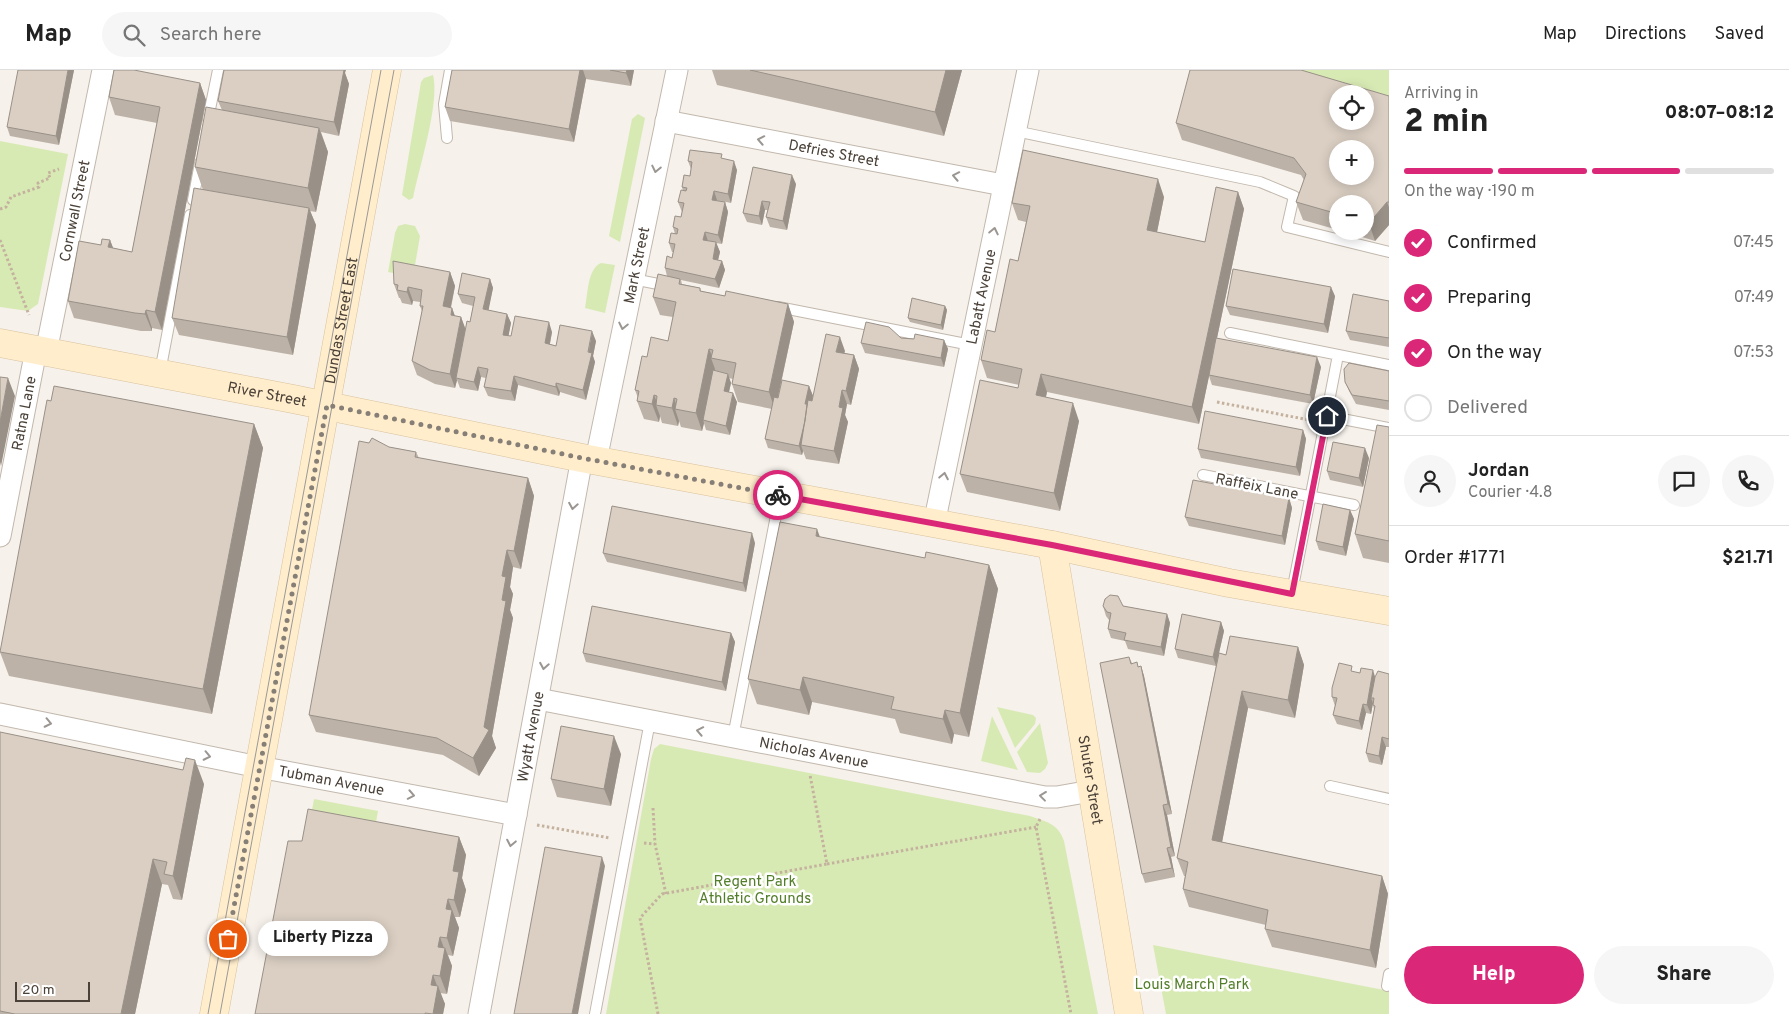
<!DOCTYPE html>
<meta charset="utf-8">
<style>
body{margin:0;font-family:Overpass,sans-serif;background:#f6f6f6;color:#222;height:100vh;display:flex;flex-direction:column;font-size:19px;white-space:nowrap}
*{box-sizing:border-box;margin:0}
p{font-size:16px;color:#767676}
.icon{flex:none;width:28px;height:28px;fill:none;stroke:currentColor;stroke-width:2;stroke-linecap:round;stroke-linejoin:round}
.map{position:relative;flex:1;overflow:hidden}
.sheet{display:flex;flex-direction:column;background:#fff;width:400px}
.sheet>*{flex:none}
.fabs{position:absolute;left:1329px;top:15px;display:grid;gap:10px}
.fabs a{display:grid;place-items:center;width:45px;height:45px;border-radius:50%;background:#fff;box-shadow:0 2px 12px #0003;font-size:25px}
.scale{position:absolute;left:15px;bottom:12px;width:75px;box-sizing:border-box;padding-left:5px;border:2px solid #4a4138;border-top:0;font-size:14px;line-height:18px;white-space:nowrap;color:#4a4138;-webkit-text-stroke:4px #fff;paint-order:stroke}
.pin{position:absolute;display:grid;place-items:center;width:42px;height:42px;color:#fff;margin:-21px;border:2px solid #fff;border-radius:50%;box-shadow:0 1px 5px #0007}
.courier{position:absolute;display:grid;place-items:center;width:50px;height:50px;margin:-25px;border:4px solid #db2777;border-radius:50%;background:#fff;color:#222;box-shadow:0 1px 6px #0007}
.bubble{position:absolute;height:35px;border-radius:18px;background:#fff;box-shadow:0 2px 12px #0003;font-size:16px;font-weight:800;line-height:35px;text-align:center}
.headline em{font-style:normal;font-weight:800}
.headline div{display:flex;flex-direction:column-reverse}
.headline{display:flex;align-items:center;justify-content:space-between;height:85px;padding:0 15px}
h1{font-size:32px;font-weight:800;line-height:38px}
.bar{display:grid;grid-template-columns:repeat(4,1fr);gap:8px 5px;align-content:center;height:60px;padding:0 15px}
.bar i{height:6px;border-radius:4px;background:#e0e0e0}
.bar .current{background:#db2777}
.bar p{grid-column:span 4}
.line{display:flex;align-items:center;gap:12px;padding:0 15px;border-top:1px solid #e0e0e0}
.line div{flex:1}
.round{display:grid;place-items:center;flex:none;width:52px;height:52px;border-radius:26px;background:#f6f6f6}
ol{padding:0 15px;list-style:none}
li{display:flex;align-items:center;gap:15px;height:55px}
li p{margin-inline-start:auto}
li .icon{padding:5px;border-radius:50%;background:#db2777;color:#fff;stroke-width:4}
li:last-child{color:#767676}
li i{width:28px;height:28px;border:2px solid #e0e0e0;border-radius:50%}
.action{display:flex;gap:10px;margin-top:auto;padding:10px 15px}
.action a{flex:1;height:58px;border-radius:30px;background:#db2777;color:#fff;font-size:20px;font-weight:800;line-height:58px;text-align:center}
.action a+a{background:#f6f6f6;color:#222}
header{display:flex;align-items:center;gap:30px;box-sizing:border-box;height:70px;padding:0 25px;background:#fff;border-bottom:1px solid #e0e0e0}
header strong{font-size:24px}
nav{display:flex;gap:28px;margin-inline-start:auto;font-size:18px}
.search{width:350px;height:45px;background:#f6f6f6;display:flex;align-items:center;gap:12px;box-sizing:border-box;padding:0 18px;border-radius:28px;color:#767676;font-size:19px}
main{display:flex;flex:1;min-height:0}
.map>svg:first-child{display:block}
.green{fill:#d8eab4}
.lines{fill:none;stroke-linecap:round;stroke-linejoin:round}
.lane-casing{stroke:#c2b8ad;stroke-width:12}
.street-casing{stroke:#c2b8ad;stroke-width:23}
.secondary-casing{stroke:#d9c29d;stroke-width:29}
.path{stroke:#c4b29e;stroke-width:3;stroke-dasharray:2.5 2.5;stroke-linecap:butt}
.lane{stroke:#fff;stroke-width:10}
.street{stroke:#fff;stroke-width:21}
.secondary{stroke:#ffedcc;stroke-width:28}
.tram{stroke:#999;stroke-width:1}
.wall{fill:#bcb2a8}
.shaded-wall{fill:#999188}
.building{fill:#dbcfc3;stroke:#999188;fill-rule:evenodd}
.oneway{stroke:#9b9692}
.done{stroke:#867f77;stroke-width:5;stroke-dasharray:0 9}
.route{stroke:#db2777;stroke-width:6}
.labels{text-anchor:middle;stroke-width:5;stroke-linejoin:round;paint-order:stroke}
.street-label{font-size:15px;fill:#4a4138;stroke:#fff}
.park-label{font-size:15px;fill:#537e29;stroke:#fff}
</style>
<header>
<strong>Map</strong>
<div class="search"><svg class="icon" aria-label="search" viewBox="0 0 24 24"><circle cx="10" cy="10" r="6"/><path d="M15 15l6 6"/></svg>Search here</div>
<nav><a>Map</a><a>Directions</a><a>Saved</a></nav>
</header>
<main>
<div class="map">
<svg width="1389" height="944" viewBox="0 0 1389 944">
<rect width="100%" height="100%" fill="#f6f1eb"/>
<!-- green -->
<path class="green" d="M1246,0H1389V37L1365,24H1338Z
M433,5C440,33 419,98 413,128L409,130L402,125L421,12L424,8Z
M638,44L645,48L620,172L609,166L632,49Z
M0,71L68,84L38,234L28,241L0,237Z
M405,154L415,156L420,166L413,207L388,202L395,163L398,156Z
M601,193L615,195L605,243L585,238C588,225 587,199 601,193Z
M997,637L1033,645L1036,648L1035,654L1015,678Z
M992,646L1018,700L981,691Z
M1040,653L1048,693L1045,699L1040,703L1027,702L1017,682Z
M660,674L1030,746C1046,752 1058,753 1064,771L1098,944H606L651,689L654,679Z
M314,729L378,741L376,752L312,740Z
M1153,875L1389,921V944H1166Z"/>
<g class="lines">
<!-- lane casing -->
<g class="lane-casing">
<path id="lane" d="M208,49L218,0
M1015,61L1260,112L1294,126L1287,157L1389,182
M447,68L444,34L450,0
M193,130L200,93
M633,209L668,216
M778,237L971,275
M1230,263L1389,295
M160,302L190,145
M1327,346L1389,358
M1203,405L1354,435
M1292,522L1338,285
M733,667L780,425
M1330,716L1389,729
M1387,916L1389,904
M595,944L650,651"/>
</g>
<!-- street casing -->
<g class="street-casing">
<g id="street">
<path id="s1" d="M666,51L1003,115"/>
<path id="s2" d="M46,282L103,0"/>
<path id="s3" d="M596,390L677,0"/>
<path id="s4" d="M934,454L1028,0"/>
<path id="s5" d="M0,466L36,280"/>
<path id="s6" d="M538,629L1045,727H1057L1091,721"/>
<path id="s7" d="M0,644L254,696L516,745"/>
<path id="s8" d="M479,944L582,388"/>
</g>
</g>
<!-- secondary casing -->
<g class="secondary-casing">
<g id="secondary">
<path id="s9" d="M0,273L293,329L582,388L1052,475L1229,513L1389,541"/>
<path id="s10" d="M1052,475L1129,944"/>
<path id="s11" d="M214,944L387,0"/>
</g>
</g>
<!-- path -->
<path class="path" d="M0,139L6,137L11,127L39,117L38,113L50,108L48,103L59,99
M0,170L29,245
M1217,332L1309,350
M653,738L655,774L666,824
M1040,749L1036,757L1071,944
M537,755L610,768
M644,773L655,774
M827,794L1036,757
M658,944L640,848L662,824L827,794L810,705"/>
<!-- lane -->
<use href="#lane" class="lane"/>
<!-- street -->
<use href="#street" class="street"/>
<!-- secondary -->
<use href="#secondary" class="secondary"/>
<!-- tram -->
<path class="tram" d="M208,944L381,0
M220,944L394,0"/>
</g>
<!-- wall -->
<path class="wall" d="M74,0L59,75L10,66L7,57Z
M452,0H634L631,16L586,9L574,72L450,51L445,37Z
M712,0H962L944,66L717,15Z
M345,3L349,14L339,66L321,62L328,82L316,142L310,141L316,155L293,285L179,265L172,248L203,120L195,97L222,40L218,31Z
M200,13L206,30L162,260L152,258V261H141L74,248L68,231L110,170L113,178L132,182L157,53L115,45L109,27Z
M1389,26V155L1375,171L1343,161H1365V134H1338V160L1303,150L1296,132L1304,110L1301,105L1182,70L1176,53Z
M724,89L737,100L731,133L717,130L725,132L728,142L722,174L716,173L720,182L718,190L722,191L725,200L719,218L681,210L682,214L700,218L701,221L725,226L788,234L794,252L779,323L809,316L813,326L812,331L845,281L844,283L854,285L859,299L851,335L847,334L845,345L848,352L839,394L806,389L803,381L802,385L768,378L765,369L772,339L738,332L732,314L733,309L729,308L731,313L729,322L737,332L730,365L706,360L704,353L702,361L681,357L679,351L678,356L662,353L660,346L659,352L644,349L637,331L638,328L635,320L647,287L668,271L673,247L660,245L653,227L667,206L665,198L672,188L673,182H672L669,173L675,164L673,157L681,147L682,142L678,132L683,121L682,117L690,106L691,99L688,91Z
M753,97L796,114L787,160L770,157L766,147L768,140H765L762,155L747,152L743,143Z
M1238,122L1244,139L1217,268L1321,297L1313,334L1212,315L1209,306L1199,354L1047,322L1046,327L1079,351L1060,441L967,422L960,404L1018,318L1019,315L987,308L981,290L995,262L1018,191L1026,152L1018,150L1012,133L1164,127L1157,162L1205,172Z
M450,202L455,216L451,238H452L455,246L461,247L466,260L470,252L473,236L462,233L458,224L490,209L493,218L488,240L507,244L511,253L508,266H511L552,262L550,274L556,276L596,271L593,286L595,292L586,330L560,322L559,326L518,315L515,331L500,329L488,326L484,317L486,308L481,307L478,321L460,318L457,310L455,318L435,314L417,305L412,291L422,241L420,236V232L413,231L412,235L402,233L400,228H399L394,214Z
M1335,226L1328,263L1230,245L1226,236Z
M1389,231V277L1350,270L1346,261Z
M945,236L947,240L943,260L910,252L908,248Z
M901,268L914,269L944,270L948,279L944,297L865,283L861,273Z
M1389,301V340L1356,334L1349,321L1345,312Z
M254,354L263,378L212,644L9,606L0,582Z
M1389,357V493L1363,488L1355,464Z
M1303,360L1306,369L1300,406L1201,388L1198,379Z
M389,377L416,382L419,388L528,408L534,426L521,499L513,497L510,517L513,524L510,540L513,548L492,666L496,678L479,706L443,685L316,662L309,645Z
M1369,388L1363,417L1330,410L1327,401Z
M1289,428L1292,438L1285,475L1189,456L1185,447Z
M1350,440L1354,449L1346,486L1319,480L1316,471Z
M820,467L925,488L989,495L998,519L969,667L954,664L952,674L900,663L895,649L812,632L809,645L757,634L748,609Z
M755,473L746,522L607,492L603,483Z
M1103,536H1123L1167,544L1170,553L1164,586L1128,579L1125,571L1111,568L1108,559L1109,550L1106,546Z
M1221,552L1224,561L1219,583L1226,585L1298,577L1304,595L1295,648L1248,638L1222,772L1382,806L1388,824L1376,898L1272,877L1265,859L1266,855L1189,837L1183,819L1185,806H1184L1177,788L1216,596L1178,588L1175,579Z
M731,563L735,572L726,621L586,592L583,583Z
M1129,587L1132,593L1139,597L1141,596L1144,606L1172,744L1167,745L1175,786L1171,787L1175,807L1145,813L1142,804Z
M1354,602L1375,607L1389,604V677H1386L1382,695L1369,692L1366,683L1374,640L1373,633L1371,644L1366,643L1362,660L1337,654L1333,645L1335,636L1332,627Z
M0,662L204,714L182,830L173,829L168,815L162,814L135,944H0Z
M621,684L611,736L557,727L551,709Z
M459,767L466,785L462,808L466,820L460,847H455L459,858L453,886L448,885L452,896L447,924L440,923L445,934L443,944H255L302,771Z"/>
<!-- shaded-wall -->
<path class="shaded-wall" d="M68,0H74L59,75L56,66Z
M343,0H346L345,3L349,14L339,66L334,52Z
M580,0H583L586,9L574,72L569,59Z
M627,0H634L631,16L626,3Z
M946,0H962L944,66L935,42Z
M200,13L206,30L162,260L155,242Z
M319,58L328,82L316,142L308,118Z
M734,91L737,100L731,133L728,124Z
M792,105L796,114L787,160L783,151Z
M1158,109L1164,127L1154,177L1147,160Z
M714,121L717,130H712Z
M1238,122L1244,139L1199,354L1192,337Z
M762,131L765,140L762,155L759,146Z
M725,132L728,142L722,174L718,165Z
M1387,132L1389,137V155L1375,171L1369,153Z
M309,138L316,155L293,285L287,267Z
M705,162L708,171L703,170Z
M110,170L117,188L108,177Z
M716,172L720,182L716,198L713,189Z
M722,191L725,200L719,218L715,209Z
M450,202L455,216L448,250L443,236Z
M490,209L493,218L487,248L483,239Z
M408,217L413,231L412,235L407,222Z
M1331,217L1335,226L1328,263L1324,254Z
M788,234L794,252L775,340L769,322Z
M945,236L947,240L943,260L941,255Z
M452,238L457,252L451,245Z
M146,240L152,258V261L145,244Z
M507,244L511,253L507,274L503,265Z
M461,247L466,261L456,308L457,310L455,318L450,304Z
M549,252L552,262L548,283L545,273Z
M592,261L596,271L593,286L595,292L586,330L583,320Z
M840,267L845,281L841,295L836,282Z
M944,270L948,279L944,297L941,288Z
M709,279L713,288H711L715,299L704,351L703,350L704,353L702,361L696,343Z
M854,285L859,299L851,335L846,321Z
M1317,287L1321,297L1313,334L1310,325Z
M478,297L481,307L478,321L474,312Z
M728,304L731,313L727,330L724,321Z
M1041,304L1047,322L1042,343L1036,325Z
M514,306L518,315L515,331L511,321Z
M8,308L15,326L1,396L0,392V352Z
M556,313L560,322L559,326L556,317Z
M809,316L813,326L801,375L803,381L802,385L799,376L805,334Z
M842,320L847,334L845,345L848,352L839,394L834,381L839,337Z
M733,323L737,332L730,365L726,356Z
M654,325L658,335H656L660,346L659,352L652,334Z
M674,328L678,340L675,339L679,351L678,356L672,338Z
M1073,333L1079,351L1060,441L1054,423Z
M254,354L263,378L212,644L203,619Z
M1303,360L1306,369L1300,406L1296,397Z
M1365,378L1369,388L1363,417L1359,408Z
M528,408L534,426L521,499L514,481Z
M1289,428L1292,438L1285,475L1282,466Z
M1350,440L1354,449L1346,486L1343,477Z
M817,459L826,483L816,466Z
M752,463L755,473L746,522L743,513Z
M507,480L513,497L510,517L513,524L510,540L513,548L492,666L496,678L479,706L473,688L484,657L502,530V506Z
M989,495L998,519L969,667L960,643Z
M1167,544L1170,553L1164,586L1161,577Z
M1221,552L1224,561L1216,596L1213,587Z
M731,563L735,572L726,621L722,612Z
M1298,577L1304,595L1295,648L1288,630Z
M1141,596L1144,606L1172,744L1168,734Z
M1373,600L1376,610L1371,628L1373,633L1371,644L1367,635Z
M803,607L812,632L809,645L800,620Z
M1242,621L1248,638L1219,788L1212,770Z
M1363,634L1366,643L1362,660L1359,651Z
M945,640L954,664L952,674L943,649Z
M614,666L621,684L611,736L604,719Z
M1382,667L1386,677L1382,695L1379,686Z
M195,690L204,714L182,830L173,806Z
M1163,735L1167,745L1175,786L1171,777Z
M459,767L466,785L462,808L466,820L460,847L454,830L453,801Z
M1167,778L1171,787L1175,807L1172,798Z
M602,787L605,796L578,944H572Z
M153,789L162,814L135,944H121Z
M1382,806L1388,824L1376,898L1370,880Z
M448,829L459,858L453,886L447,868L446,839Z
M440,867L445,881V878L452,896L447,924L440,906L438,877Z
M433,905L438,918V916L445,934L443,944H433L431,915Z"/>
<!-- building -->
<path class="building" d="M18,0H68L56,66L7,57Z
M114,0H134L200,13L155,242L146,240L145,244L135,243L68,231L79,171L101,175L102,169L110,170L108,177L132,182L160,37L109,27Z
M224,0H344L334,52L218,31Z
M452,0H580L569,59L445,37Z
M610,0H627L626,3Z
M750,0H946L935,42Z
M1190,0H1301L1389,26V132H1387L1369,153L1365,152V134H1338V144L1296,132L1306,104L1294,88L1176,53ZM1338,24H1365V51H1338ZM1338,79H1365V106H1338Z
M206,37L319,58L308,118L195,97Z
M690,80L722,84L721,88L734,91L728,124L714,121L712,130L725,132L718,165L705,162L703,170L716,172L713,189L722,191L715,209L665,198L667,186L672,188L675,174L669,173L671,163L677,164L678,159L673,157L675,146L681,147L684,133L678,132L681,120L686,121L687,118L682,117L684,105L690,106L692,92L688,91Z
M1023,80L1158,109L1147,160L1205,172L1216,117L1238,122L1192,337L1041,304L1036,325L1073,333L1054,423L960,404L980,310L1018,318L1022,299L981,290L987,260L995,262L1010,189L1018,191L1030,136L1012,133Z
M753,97L792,105L783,151L766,147L770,132L762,131L759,146L743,143Z
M194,118L309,138L287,267L172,248Z
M393,191L450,202L443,236L452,238L451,245L461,247L450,304L430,300L412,291L423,236H420L422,220L408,217L407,222L397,220L398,215L394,214Z
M1233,199L1331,217L1324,254L1226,236Z
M462,203L490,209L483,239L507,244L503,265L511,266L515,246L549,252L545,273L556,276L560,255L592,261L588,282L592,283L583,320L556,313V317L514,306L511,321L484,317L488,299L478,297L474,312L456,308L467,251L470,252L475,227L458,224Z
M658,204L680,209L679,214L700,218V221L725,226L726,221L788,234L769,322L732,314L736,293L711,288L713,280L709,279L696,343L675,339L677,329L674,328L672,338L656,335L657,326L654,325L652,334L637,331L639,321L635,320L642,286L647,287L651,267L668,271L676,232L653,227Z
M1353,224L1389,231V268L1346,261Z
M912,228L945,236L941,255L908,248Z
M866,252L889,257L901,268L914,269L915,264L944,270L941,288L861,273Z
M826,264L840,267L836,282L854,285L846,321L842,320L839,337L843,338L834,381L801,375L808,330L812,331Z
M1216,268L1317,287L1310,325L1209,305Z
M1349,293L1389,301V331L1352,325L1345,312L1344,299Z
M713,300L728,304L724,321L733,323L726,356L703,350Z
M0,307L8,308L0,352Z
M782,310L809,316L805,334H807L805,351L799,376L765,369L774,327L778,328Z
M54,316L254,354L203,619L0,582L47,330L51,331Z
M1205,341L1303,360L1296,397L1198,379Z
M1377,355L1389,357V471L1355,464Z
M372,368L389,377L416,382L415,387L528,408L514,481L507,480L502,506L506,507L502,530L506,531L484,657L489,660L473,688L437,668L309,645L359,371L369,373Z
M1333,372L1365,378L1359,408L1327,401Z
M1193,410L1289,428L1282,466L1185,447Z
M1323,434L1350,440L1343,477L1316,471Z
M612,436L752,463L743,513L603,483Z
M780,452L817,459L816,466L925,488L926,482L989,495L960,643L945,640L943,649L891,639L894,627L803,607L800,620L748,609Z
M1110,525L1118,526L1123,536L1167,544L1161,577L1124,570L1126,563L1108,559L1111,543L1107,542L1103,536L1105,529Z
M592,536L731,563L722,612L583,583Z
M1182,544L1221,552L1213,587L1175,579Z
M1230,566L1298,577L1288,630L1242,621L1212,770L1382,806L1370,880L1265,859L1268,840L1183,819L1188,792L1177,788L1219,583L1226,585Z
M1129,587L1131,594L1137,592L1138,597L1141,596L1168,734L1163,735L1171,777L1167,778L1172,798L1142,804L1100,593Z
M1339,593L1352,596L1351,601L1360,603L1361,598L1373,600L1367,635L1363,634L1359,651L1333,645L1337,628L1332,627V618Z
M1378,601L1389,604V669L1382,667L1379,686L1366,683L1375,636L1373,635L1374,628H1371L1375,607Z
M561,656L614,666L604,719L551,709Z
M0,662L183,700L186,688L195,690L173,806L164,804L167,792L153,789L121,944H15L0,941Z
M308,739L459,767L453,801L459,802L454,830L448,829L446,839L452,840L447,868L440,867L438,877L445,878L440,906L433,905L431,915L438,916L433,944L425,943V944H255L288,771H302Z
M545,777L602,787L572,944H514Z"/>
<!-- one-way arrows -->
<defs><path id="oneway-chevron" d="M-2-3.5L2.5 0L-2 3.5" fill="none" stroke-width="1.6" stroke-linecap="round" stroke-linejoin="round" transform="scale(1.25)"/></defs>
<g class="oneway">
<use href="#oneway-chevron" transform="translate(761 70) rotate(-169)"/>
<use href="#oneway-chevron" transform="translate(656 99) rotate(102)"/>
<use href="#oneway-chevron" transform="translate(956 106) rotate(-169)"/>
<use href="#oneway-chevron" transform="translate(994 161) rotate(-78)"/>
<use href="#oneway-chevron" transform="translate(623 256) rotate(102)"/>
<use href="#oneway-chevron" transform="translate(944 406) rotate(-79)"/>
<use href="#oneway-chevron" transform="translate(573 436) rotate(100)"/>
<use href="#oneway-chevron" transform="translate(544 596) rotate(100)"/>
<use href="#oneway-chevron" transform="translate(48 653) rotate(12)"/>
<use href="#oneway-chevron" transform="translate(700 661) rotate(-169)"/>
<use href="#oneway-chevron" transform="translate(207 686) rotate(12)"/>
<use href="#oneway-chevron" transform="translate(411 725) rotate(11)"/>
<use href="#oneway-chevron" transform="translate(1043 726) rotate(-173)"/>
<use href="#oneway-chevron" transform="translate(511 773) rotate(101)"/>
</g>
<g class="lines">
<!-- done -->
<path class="done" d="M228,869L327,335L582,388L778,425"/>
<!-- route -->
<path class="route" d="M778,425L1052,475L1292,524L1327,346"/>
</g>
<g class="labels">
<!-- street labels -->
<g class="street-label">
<text dy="5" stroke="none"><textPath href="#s1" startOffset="171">Defries Street</textPath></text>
<text dy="5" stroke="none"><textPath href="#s2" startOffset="144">Cornwall Street</textPath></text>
<text dy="5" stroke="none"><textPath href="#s3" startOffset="199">Mark Street</textPath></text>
<text dy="5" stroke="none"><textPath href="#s4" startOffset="232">Labatt Avenue</textPath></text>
<text dy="5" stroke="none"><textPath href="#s11" startOffset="705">Dundas Street East</textPath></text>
<text dy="5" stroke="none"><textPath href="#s9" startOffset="272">River Street</textPath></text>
<text dy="5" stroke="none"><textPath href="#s5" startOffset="125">Ratna Lane</textPath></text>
<text transform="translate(1257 416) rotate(11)" y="5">Raffeix Lane</text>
<text dy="5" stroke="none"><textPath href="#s8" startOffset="282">Wyatt Avenue</textPath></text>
<text dy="5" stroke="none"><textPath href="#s6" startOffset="281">Nicholas Avenue</textPath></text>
<text dy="5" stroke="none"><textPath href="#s7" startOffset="338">Tubman Avenue</textPath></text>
<text dy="5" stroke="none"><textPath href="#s10" startOffset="238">Shuter Street</textPath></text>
</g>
<!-- park labels -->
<g class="park-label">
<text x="755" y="816">Regent Park<tspan x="755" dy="17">Athletic Grounds</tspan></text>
<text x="1192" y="919">Louis March Park</text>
</g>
</g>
</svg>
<div class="fabs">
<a><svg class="icon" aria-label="locate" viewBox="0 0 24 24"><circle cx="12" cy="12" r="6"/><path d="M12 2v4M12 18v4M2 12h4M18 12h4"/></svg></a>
<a>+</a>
<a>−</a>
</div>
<div class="scale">20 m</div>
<div class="pin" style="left:228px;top:869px;background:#ea580c"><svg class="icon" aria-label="bag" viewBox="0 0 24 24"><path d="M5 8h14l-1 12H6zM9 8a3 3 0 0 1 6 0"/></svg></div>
<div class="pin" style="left:1327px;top:346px;background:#1f2937"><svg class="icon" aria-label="home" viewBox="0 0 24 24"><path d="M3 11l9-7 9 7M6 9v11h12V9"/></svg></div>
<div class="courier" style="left:778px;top:425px"><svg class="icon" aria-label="bike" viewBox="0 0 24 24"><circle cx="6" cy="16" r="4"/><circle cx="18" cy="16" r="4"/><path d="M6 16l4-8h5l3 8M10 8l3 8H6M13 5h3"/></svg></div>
<div class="bubble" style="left:258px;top:851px;width:130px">Liberty Pizza</div>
</div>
<section class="sheet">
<div class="headline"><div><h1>2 min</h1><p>Arriving in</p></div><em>08:07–08:12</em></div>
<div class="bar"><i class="current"></i><i class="current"></i><i class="current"></i><i></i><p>On the way · 190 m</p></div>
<ol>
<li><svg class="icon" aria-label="check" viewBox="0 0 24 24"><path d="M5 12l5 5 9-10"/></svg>Confirmed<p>07:45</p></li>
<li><svg class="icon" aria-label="check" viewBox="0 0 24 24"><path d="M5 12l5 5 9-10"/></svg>Preparing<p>07:49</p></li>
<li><svg class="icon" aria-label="check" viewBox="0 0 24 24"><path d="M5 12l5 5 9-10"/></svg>On the way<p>07:53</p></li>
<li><i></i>Delivered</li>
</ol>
<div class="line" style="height:90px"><a class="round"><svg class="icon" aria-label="person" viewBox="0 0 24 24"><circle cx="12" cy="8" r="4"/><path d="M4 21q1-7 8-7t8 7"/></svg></a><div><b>Jordan</b><p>Courier · 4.8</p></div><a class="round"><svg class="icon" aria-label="chat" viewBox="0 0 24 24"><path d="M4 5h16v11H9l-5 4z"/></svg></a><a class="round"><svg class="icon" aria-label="phone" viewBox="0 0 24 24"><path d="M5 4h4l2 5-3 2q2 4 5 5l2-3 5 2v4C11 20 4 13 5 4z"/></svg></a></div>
<div class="line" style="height:65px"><div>Order #1771</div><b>$21.71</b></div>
<div class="action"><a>Help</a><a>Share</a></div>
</section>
</main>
